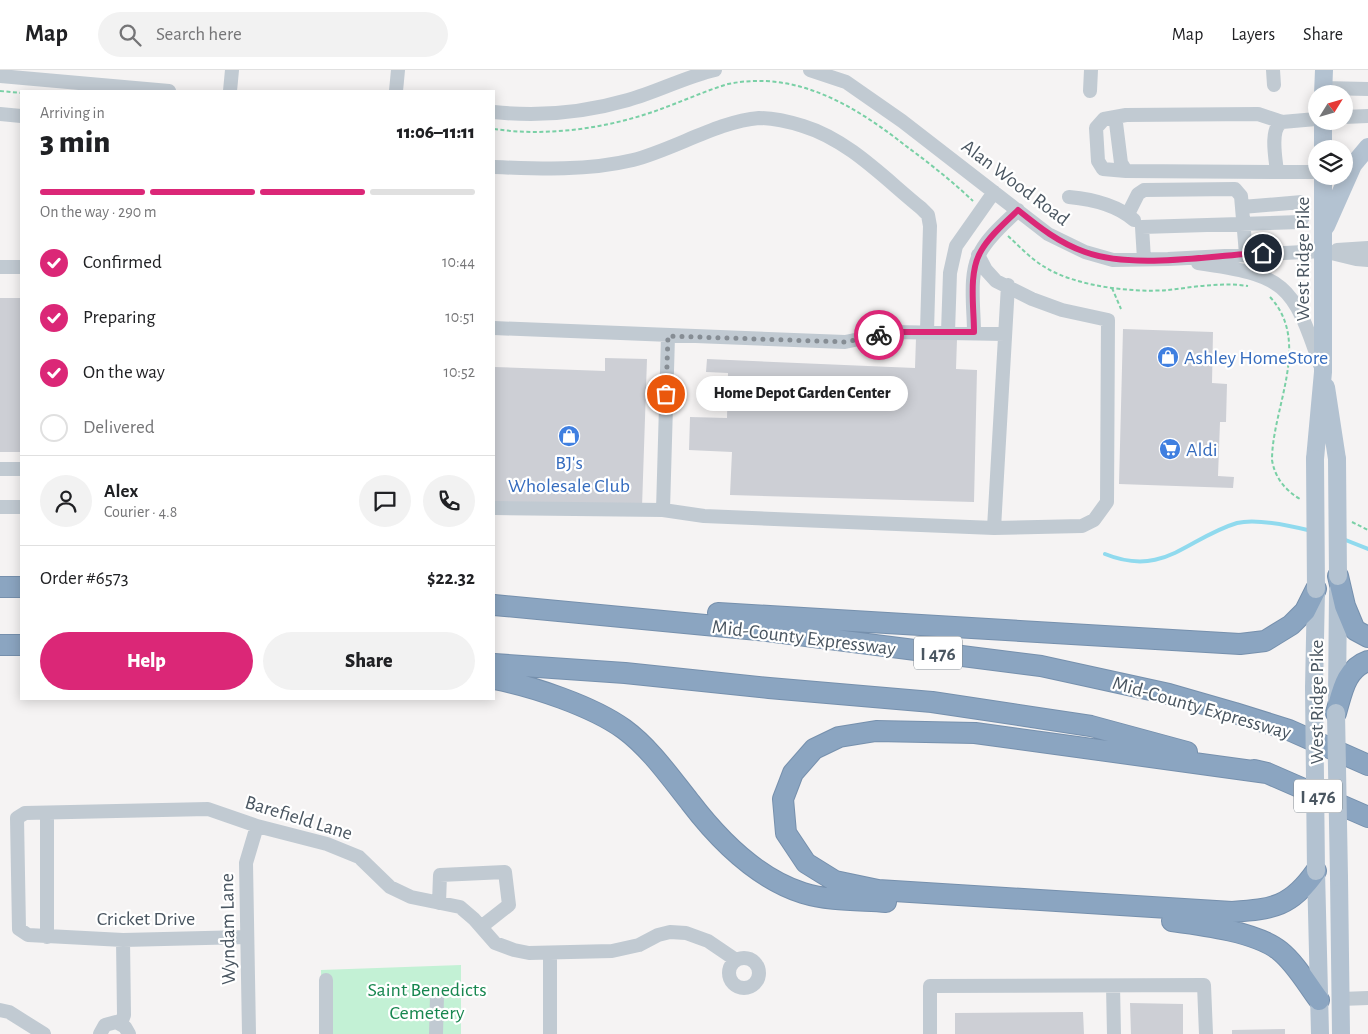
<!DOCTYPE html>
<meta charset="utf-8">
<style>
body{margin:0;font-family:"Alegreya Sans",sans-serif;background:#f2f2f2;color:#202124;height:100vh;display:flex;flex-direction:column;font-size:19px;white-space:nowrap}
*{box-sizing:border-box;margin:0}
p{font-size:16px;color:#757577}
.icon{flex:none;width:28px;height:28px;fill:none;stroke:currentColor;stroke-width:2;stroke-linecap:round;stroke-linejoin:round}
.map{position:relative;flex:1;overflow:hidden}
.panel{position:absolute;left:20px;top:20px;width:475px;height:610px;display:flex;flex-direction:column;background:#fff;border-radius:0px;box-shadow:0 2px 12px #0003}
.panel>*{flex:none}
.needle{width:32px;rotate:53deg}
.tools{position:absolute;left:1308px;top:15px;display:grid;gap:10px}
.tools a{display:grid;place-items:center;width:45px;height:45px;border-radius:50%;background:#fff;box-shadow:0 2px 12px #0003;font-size:25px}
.pin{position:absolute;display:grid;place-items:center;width:42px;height:42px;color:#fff;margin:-21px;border:2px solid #fff;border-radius:50%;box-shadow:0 1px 5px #0007}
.courier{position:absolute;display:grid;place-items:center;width:50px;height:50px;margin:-25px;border:4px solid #db2777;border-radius:50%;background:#fff;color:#222;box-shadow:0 1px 6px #0007}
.bubble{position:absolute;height:35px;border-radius:18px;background:#fff;box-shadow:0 2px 12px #0003;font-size:16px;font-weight:800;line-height:35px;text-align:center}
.headline em{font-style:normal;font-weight:800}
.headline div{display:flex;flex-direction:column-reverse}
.headline{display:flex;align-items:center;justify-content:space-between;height:85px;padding:0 20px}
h1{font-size:32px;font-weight:800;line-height:38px}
.bar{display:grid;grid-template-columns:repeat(4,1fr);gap:8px 5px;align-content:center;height:60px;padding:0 20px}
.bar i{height:6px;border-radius:4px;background:#e0e0e0}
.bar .on{background:#db2777}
.bar p{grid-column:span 4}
.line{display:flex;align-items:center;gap:12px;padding:0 20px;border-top:1px solid #e0e0e0}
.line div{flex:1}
.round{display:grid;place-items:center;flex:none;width:52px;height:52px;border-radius:26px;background:#f2f2f2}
ol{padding:0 20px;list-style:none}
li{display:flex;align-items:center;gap:15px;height:55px}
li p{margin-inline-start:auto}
li .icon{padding:5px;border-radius:50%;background:#db2777;color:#fff;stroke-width:4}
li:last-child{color:#757577}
li i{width:28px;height:28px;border:2px solid #e0e0e0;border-radius:50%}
.button{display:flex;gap:10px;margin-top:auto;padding:10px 20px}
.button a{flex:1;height:58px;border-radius:30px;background:#db2777;color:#fff;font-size:20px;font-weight:800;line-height:58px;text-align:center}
.button a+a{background:#f2f2f2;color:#202124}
header{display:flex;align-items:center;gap:30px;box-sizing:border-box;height:70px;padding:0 25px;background:#fff;border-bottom:1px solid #e0e0e0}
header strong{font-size:24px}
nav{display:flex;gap:28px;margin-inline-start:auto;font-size:18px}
.search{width:350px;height:45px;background:#f2f2f2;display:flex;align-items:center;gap:12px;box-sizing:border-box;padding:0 18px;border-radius:28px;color:#757577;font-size:19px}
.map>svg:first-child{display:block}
.green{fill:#c3f1d5}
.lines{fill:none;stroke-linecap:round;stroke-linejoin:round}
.stream{stroke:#90daee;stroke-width:4}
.building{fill:#cdcfd5}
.highway-casing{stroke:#7690ad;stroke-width:22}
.path{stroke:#7ad0a6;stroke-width:2;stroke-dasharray:4 2.5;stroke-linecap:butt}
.minor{stroke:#c1cad2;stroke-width:14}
.major{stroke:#b3c2d1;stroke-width:18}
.highway{stroke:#8ba5c1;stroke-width:20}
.major-bridge{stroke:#b3c2d1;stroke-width:18}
.done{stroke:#868d94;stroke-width:5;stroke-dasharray:0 9}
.route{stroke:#db2777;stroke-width:6}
.labels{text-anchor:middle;stroke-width:4.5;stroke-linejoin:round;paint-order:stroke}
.shield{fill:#fff;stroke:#808990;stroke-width:1}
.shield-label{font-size:19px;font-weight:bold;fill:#4a5661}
.street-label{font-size:20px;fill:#4a5661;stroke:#fff}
.shop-label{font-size:20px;fill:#366cbe;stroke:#fff;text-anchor:start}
.park-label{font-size:20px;fill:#17864f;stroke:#fff}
</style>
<header>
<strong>Map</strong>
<div class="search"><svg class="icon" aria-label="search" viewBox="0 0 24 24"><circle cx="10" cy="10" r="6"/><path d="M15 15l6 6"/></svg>Search here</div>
<nav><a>Map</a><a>Layers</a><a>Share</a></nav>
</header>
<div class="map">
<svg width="1368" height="964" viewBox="0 0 1368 964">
<rect width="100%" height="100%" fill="#f5f3f3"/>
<!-- green -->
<path class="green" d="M461,895V964H322L321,900Z"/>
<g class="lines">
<!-- stream -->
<path class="stream" d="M1343,469L1368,479
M1105,484C1164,508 1187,468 1237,453C1256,448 1292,456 1312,461"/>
</g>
<!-- building -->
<path class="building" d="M0,228H21V382H0Z
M1123,259L1213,262L1212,313L1227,314L1226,352H1220L1218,406L1234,407L1233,418L1119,414Z
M916,268L957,269L956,299L977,300L974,432L730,425L732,382L689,380L690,347L727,348L728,303L706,302L707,289L915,298Z
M605,288L647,289L642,437L494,432V297L605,301Z
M1130,933L1183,934V964H1131Z
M1083,942L1084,964H955V943Z
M1285,959V964H1232V960Z"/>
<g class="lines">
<!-- highway casing -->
<g class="highway-casing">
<path id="highway" d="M1338,506L1345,536L1355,560L1368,567
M0,517H21
M494,535L758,560L1041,596L1169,624L1235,643L1289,660L1368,695
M718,543L1240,574L1265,571L1291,555L1305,541L1316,519
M0,575H21
M494,594L625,603L769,618L932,632L1091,656L1187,682
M494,609C532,616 592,636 624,659C650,678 670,707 690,732C719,770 756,808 803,823C829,831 860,830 886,832
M1336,643C1342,623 1345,599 1368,591
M1254,700L1267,703L1368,747
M1267,703L975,663L876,661L839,667L814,679L793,703L783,729L786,763L806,793L835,811L878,820L1232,842C1273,839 1291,837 1316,801
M1172,851C1202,855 1257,862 1280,881C1296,894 1307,914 1319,930"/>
</g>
<!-- path -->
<path class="path" d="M0,21L21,23
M494,59C548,67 610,58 661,39C683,31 705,21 728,14C797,0 855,36 906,76C929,93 952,111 973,131
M1008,166C1019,176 1030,188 1043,196C1073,216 1132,223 1168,220C1194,217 1222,212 1248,216
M1112,218L1121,239
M1270,227C1312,272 1272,338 1272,390C1275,408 1285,420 1300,429
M1352,452L1368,460"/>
<!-- minor -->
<path class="minor" d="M810,0L846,12L902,51L1048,164L1085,182L1113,190L1168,189L1323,181L1356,189L1368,190
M1273,0L1274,15
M0,6L169,21
M1323,18L1368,19
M230,21L232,0
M396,21L398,0
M1090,21L1091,0
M494,42C540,47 583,43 628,30C657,22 685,7 715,0
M0,44L21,46
M1344,47L1368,46
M1112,48L1116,53L1121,93L1126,101L1103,99L1098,91L1096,58L1104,49L1126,45L1258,44L1282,52
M1316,49L1282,52C1269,59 1276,90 1277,102H1316
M494,97C541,99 587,101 633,90C673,80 719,51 759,48C774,48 790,52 803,56C849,70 885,109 921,138L928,145L930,156L927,261
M1126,101L1277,102
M1069,127C1091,129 1117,135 1134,150
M1128,144L1138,124L1144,120L1235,119L1241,126L1246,184
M1337,180L1368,178
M1144,189L1142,157L1300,152L1303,147L1302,132L1242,137
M1198,193C1284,205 1293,213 1320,295
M0,197H21
M494,258L845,272L893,262L1005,264
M948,262L950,203L956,176L994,122
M974,262C974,237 968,203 981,181C990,165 1005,153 1018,140
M0,399H21
M0,437H21
M494,438L663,440L668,266
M663,440L704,446L994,458L1082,456L1094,450L1107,432L1108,250L1062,240L1032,229L996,211L986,200L978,185
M994,458L1008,215
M47,744V867
M439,833L440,805L505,802L509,835L481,857
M246,867L123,870L28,865L19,859L17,748L25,743L208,739L257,756L327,774L359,787L390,817L411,827L460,837L474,849L495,873L514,880L529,883L612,881L639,875L658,865L670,862L686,863L708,871L736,890
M550,883V964
M729 903a15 15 0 1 1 30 0a15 15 0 1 1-30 0Z
M326,910V964
M1113,916L1114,964
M1341,929L1368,928
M0,940L9,942L44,964
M121,953L124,945L123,870
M100,964L105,955L116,952L125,957L129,964
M249,964L246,793L257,756
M436,964L437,926
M930,964V916L1204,915L1206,964"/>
<!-- major -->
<path class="major" d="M1323,24L1324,0
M1323,79V51
M1326,156L1353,95L1368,77
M1326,317L1337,389
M1315,389L1323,302V106
M1314,618L1316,520
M1337,630L1338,521
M1316,801L1320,964
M1339,807L1341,964"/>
<!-- highway -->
<use href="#highway" class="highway"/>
<!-- major-bridge -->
<path class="major-bridge" d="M1315,389L1316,519
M1337,389L1338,506
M1314,618L1316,801
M1336,643L1339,807"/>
</g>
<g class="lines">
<!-- done -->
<path class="done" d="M666,324L668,266L846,272L879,265"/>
<!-- route -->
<path class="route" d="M879,265L893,262H974C974,237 968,203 981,181C990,165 1005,153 1018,140C1039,157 1059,173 1085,182C1135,200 1210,185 1263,183"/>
</g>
<!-- icons -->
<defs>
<g id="shop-disc" transform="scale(1.125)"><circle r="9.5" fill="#3f7fe0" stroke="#fff"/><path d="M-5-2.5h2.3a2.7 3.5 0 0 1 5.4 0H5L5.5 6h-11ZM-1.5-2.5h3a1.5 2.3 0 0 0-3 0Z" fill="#fff"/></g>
<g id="supermarket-disc" transform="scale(1.125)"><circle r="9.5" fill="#3f7fe0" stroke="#fff"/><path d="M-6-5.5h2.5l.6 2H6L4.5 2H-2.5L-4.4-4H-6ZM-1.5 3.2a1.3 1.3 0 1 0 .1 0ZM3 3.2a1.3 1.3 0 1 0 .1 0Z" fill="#fff"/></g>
</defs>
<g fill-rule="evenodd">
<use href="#shop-disc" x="1168" y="287"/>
<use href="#shop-disc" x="569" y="366"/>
<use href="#supermarket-disc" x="1170" y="379"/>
</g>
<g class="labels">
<!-- shield labels -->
<g class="shield">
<rect x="914" y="566.5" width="48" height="33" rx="4"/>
<rect x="1294" y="709.5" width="48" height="33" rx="4"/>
</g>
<g class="shield-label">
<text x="938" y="590">I 476</text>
<text x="1318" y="733">I 476</text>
</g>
<!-- street labels -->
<g class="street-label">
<text transform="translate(1016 112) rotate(37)" y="7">Alan Wood Road</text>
<text transform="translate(1302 189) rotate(-90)" y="7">West Ridge Pike</text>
<text transform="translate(804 567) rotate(7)" y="7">Mid-County Expressway</text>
<text transform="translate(1316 632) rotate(-90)" y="7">West Ridge Pike</text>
<text transform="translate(1202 637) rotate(16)" y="7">Mid-County Expressway</text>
<text transform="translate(299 747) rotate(17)" y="7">Barefield Lane</text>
<text x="146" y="855">Cricket Drive</text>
<text transform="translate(227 859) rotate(-91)" y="7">Wyndam Lane</text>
</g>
<!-- shop labels -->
<g class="shop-label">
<text x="1184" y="294">Ashley HomeStore</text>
<text x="1186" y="386">Aldi</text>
<text x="569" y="399" text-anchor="middle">BJ's<tspan x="569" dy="23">Wholesale Club</tspan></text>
</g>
<!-- park labels -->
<g class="park-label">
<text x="427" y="926">Saint Benedicts<tspan x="427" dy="23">Cemetery</tspan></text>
</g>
</g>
</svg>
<div class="tools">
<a><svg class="needle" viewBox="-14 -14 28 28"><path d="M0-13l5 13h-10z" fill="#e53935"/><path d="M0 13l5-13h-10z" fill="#757577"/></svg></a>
<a><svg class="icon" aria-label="layers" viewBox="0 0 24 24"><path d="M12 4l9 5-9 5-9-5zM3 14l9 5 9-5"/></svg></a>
</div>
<div class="pin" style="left:666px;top:324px;background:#ea580c"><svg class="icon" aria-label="bag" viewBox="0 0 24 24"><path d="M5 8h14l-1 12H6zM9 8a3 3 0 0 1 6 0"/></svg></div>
<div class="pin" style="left:1263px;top:183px;background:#1f2937"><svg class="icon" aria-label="home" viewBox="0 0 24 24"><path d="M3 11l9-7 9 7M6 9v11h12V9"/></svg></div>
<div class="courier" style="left:879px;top:265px"><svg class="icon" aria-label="bike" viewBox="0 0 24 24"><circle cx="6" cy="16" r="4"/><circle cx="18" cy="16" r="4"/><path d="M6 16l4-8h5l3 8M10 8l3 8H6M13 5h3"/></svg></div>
<div class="bubble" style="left:696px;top:306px;width:212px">Home Depot Garden Center</div>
<section class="panel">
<div class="headline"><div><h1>3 min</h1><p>Arriving in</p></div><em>11:06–11:11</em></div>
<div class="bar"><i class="on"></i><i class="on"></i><i class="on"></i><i></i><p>On the way · 290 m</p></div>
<ol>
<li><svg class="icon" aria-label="check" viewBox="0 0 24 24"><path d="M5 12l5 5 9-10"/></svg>Confirmed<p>10:44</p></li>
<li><svg class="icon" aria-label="check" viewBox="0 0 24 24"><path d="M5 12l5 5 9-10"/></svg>Preparing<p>10:51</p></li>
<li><svg class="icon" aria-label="check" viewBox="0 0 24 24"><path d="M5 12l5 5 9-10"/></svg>On the way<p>10:52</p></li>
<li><i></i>Delivered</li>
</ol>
<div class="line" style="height:90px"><a class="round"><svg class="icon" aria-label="person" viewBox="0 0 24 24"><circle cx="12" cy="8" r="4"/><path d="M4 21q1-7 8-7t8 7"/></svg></a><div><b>Alex</b><p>Courier · 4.8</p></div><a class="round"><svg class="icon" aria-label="chat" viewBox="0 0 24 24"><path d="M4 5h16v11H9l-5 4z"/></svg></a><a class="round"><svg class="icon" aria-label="phone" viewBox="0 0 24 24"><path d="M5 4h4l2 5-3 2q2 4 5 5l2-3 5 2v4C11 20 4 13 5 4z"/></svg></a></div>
<div class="line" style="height:65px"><div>Order #6573</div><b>$22.32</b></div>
<div class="button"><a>Help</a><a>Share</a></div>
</section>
</div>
